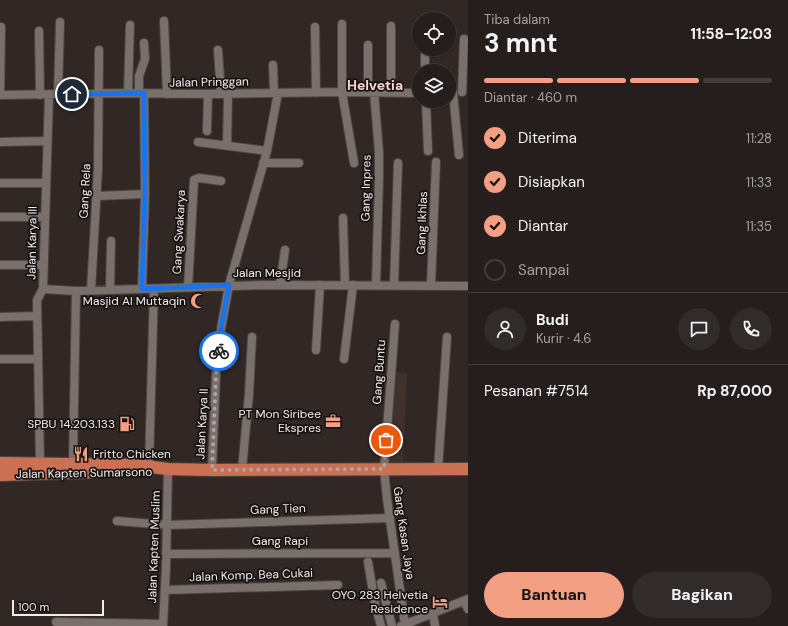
<!DOCTYPE html>
<html lang="id">
<meta charset="utf-8">
<style>
body{margin:0;font-family:"DM Sans",sans-serif;background:#312b29;color:#f1f3f6;height:100vh;display:flex;flex-direction:column;font-size:15px;white-space:nowrap}
*{box-sizing:border-box;margin:0}
p{font-size:13px;color:#a3a2a3}
.icon{flex:none;width:22px;height:22px;fill:none;stroke:currentColor;stroke-width:2;stroke-linecap:round;stroke-linejoin:round}
.map{position:relative;flex:1;overflow:hidden}
.details{display:flex;flex-direction:column;background:#251e1c;width:320px}
.details>*{flex:none}
.tools{position:absolute;left:412px;top:12px;display:grid;gap:8px}
.tools a{display:grid;place-items:center;width:44px;height:44px;border-radius:50%;background:#251e1c;box-shadow:0 1px 3px #0004,0 0 0 1px #423c3b;font-size:20px}
.scale{position:absolute;left:12px;bottom:10px;width:92px;box-sizing:border-box;padding-left:4px;border:2px solid #f1ebe9;border-top:0;font-size:11px;line-height:14px;white-space:nowrap;color:#f1ebe9;-webkit-text-stroke:3px #161211;paint-order:stroke}
.pin{position:absolute;display:grid;place-items:center;width:34px;height:34px;color:#fff;margin:-17px;border:2px solid #fff;border-radius:50%;box-shadow:0 1px 4px #0007}
.courier{position:absolute;display:grid;place-items:center;width:40px;height:40px;margin:-20px;border:3px solid #1a73e8;border-radius:50%;background:#fff;color:#222;box-shadow:0 1px 5px #0007}
.headline em{font-style:normal;font-weight:700}
.headline div{display:flex;flex-direction:column-reverse}
.headline{display:flex;align-items:center;justify-content:space-between;height:68px;padding:0 16px}
h1{font-size:26px;font-weight:700;line-height:30px}
.bar{display:grid;grid-template-columns:repeat(4,1fr);gap:6px 4px;align-content:center;height:48px;padding:0 16px}
.bar i{height:5px;border-radius:3px;background:#423c3b}
.bar .selected{background:#f39f84}
.bar p{grid-column:span 4}
.line{display:flex;align-items:center;gap:10px;padding:0 16px;border-top:1px solid #423c3b}
.line div{flex:1}
.round{display:grid;place-items:center;flex:none;width:42px;height:42px;border-radius:21px;background:#312b29}
ol{padding:0 16px;list-style:none}
li{display:flex;align-items:center;gap:12px;height:44px}
li p{margin-inline-start:auto}
li .icon{padding:4px;border-radius:50%;background:#f39f84;color:#111;stroke-width:4}
li:last-child{color:#a3a2a3}
li i{width:22px;height:22px;border:2px solid #423c3b;border-radius:50%}
.cta{display:flex;gap:8px;margin-top:auto;padding:8px 16px}
.cta a{flex:1;height:46px;border-radius:24px;background:#f39f84;color:#111;font-size:16px;font-weight:700;line-height:46px;text-align:center}
.cta a+a{background:#312b29;color:#f1f3f6}
main{display:flex;flex:1;min-height:0}
.map>svg:first-child{display:block}
.built{fill:#41312d}
.lines{fill:none;stroke-linecap:round;stroke-linejoin:round}
.minor-casing{stroke:#4d4543;stroke-width:10}
.highway-casing{stroke:#4d4543;stroke-width:14}
.minor{stroke:#796f6b;stroke-width:8}
.highway{stroke:#cc7053;stroke-width:12}
.done{stroke:#aea7a4;stroke-width:4;stroke-dasharray:0 7.2}
.route{stroke:#1a73e8;stroke-width:5}
.labels{text-anchor:middle;stroke-width:3.5;stroke-linejoin:round;paint-order:stroke}
.street-label{font-size:12px;fill:#f1ebe9;stroke:#161211}
.poi-label{font-size:12px;fill:#f1ebe9;stroke:#161211;text-anchor:end}
.quarter-label{font-size:14px;font-weight:bold;fill:#f7d5cb;stroke:#161211}
</style>
<main>
<div class="map">
<svg width="468" height="626" viewBox="0 0 468 626">
<rect width="100%" height="100%" fill="#312825"/>
<!-- built -->
<path class="built" d="M391,373H407L403,462L385,461Z"/>
<g class="lines">
<!-- minor casing -->
<g class="minor-casing">
<path id="minor" d="M164,21L167,94
M342,24V92L354,163
M315,27L316,93
M39,31L40,95
M368,45V92
M425,49V71
M218,50L221,94
M273,65L274,93
M374,92L379,152V178L376,285
M391,92V26
M453,92L459,155
M462,92L464,39
M128,93L130,25
M139,93V76L145,59L144,43
M0,95L128,93L208,94L342,92L419,93
M0,95L1,27
M58,95L60,22
M426,101L428,151
M207,131L208,94
M0,142L47,141
M198,142L267,151
M227,145L228,94
M263,163H299
M0,183H45
M97,196L145,194
M0,217H44
M343,218L345,285
M0,265H43
M280,285L285,250
M394,285L398,163
M431,285L436,162
M188,288L194,180L199,178L221,181
M43,289L76,291L263,285L468,286
M142,289L145,194L144,93
M91,290L98,169L99,50
M110,290L111,241
M0,317L37,316
M395,324L384,469L387,499L405,625
M316,350L320,285
M0,359H38
M344,359L353,285
M40,463L37,300L43,289L49,95
M73,464L76,291
M149,465L154,289
M438,469L447,337
M212,470L216,375L221,329L229,285L267,151L278,93
M242,470L249,394L252,337
M117,521L167,525L390,518
M166,554L395,553
M368,562L375,604L381,626
M381,583L392,626
M165,590L338,585
M464,601L468,609
M433,613L435,626
M56,622L163,624
M163,626L166,568L168,469
M401,626L468,599"/>
</g>
<!-- highway casing -->
<g class="highway-casing">
<path id="highway" d="M0,463L136,465L168,469L212,470L468,469
M0,475L95,472"/>
</g>
<!-- minor -->
<use href="#minor" class="minor"/>
<!-- highway -->
<use href="#highway" class="highway"/>
</g>
<g class="lines">
<!-- done -->
<path class="done" d="M219,351L216,375L212,470L384,469L386,440"/>
<!-- route -->
<path class="route" d="M72,94L144,93L145,194L142,289L229,285L221,329L219,351"/>
</g>
<!-- icons -->
<defs>
<g id="mosque-bare" transform="scale(1.2)"><path d="M3.5-4.9A6 6 0 1 0 3.5 4.9A5 5 0 1 1 3.5-4.9Z" fill="#f39f84" stroke="#161211" stroke-width="2.5" paint-order="stroke"/></g>
<g id="office-bare" transform="scale(1.2)"><path d="M-6-3h4V-5.5h4V-3h4V5H-6ZM-1-4.5V-3h2v-1.5ZM-6 0V1H6V0Z" fill="#f39f84" stroke="#161211" stroke-width="2.5" paint-order="stroke"/></g>
<g id="fuel-bare" transform="scale(1.2)"><path d="M-5.5-6h7V0h2V4h1.3V-2.5L3-4.5l.8-.8L6-3V5H2.5V1h-1V6h-7ZM-4.2-4.7v3.2H.2V-4.7Z" fill="#f39f84" stroke="#161211" stroke-width="2.5" paint-order="stroke"/></g>
<g id="restaurant-bare" transform="scale(1.2)"><path d="M-5-6h1v4h1v-4h1v4h1v-4h1v5L-1.5 .5V6h-2V.5L-5-1ZM5-6V6H3V1.5H1.5Q1.5-4 5-6Z" fill="#f39f84" stroke="#161211" stroke-width="2.5" paint-order="stroke"/></g>
<g id="hotel-bare" transform="scale(1.2)"><path d="M-6-4.5h1.5V1H6V5H4.5V3h-9V5H-6ZM-4 0a1.8 1.8 0 1 1 3.6 0ZM.5 0V-2.5h3Q6-2.5 6 0Z" fill="#f39f84" stroke="#161211" stroke-width="2.5" paint-order="stroke"/></g>
</defs>
<g fill-rule="evenodd">
<use href="#mosque-bare" x="198" y="301"/>
<use href="#office-bare" x="333" y="421"/>
<use href="#fuel-bare" x="127" y="424"/>
<use href="#restaurant-bare" x="81" y="454"/>
<use href="#hotel-bare" x="440" y="602"/>
</g>
<g class="labels">
<!-- street labels -->
<g class="street-label">
<text transform="translate(209 82) rotate(-1)" y="4">Jalan Pringgan</text>
<text transform="translate(366 188) rotate(-89)" y="4">Gang Inpres</text>
<text transform="translate(85 191) rotate(-87)" y="4">Gang Rela</text>
<text transform="translate(422 223) rotate(-88)" y="4">Gang Ikhlas</text>
<text transform="translate(179 232) rotate(-87)" y="4">Gang Swakarya</text>
<text transform="translate(32 243) rotate(-89)" y="4">Jalan Karya III</text>
<text x="267" y="277">Jalan Mesjid</text>
<text transform="translate(379 372) rotate(-86)" y="4">Gang Buntu</text>
<text transform="translate(202 424) rotate(-87)" y="4">Jalan Karya II</text>
<text transform="translate(84 473) rotate(-1)" y="4">Jalan Kapten Sumarsono</text>
<text transform="translate(278 509) rotate(-2)" y="4">Gang Tien</text>
<text transform="translate(404 533) rotate(82)" y="4">Gang Kasan Jaya</text>
<text x="280" y="545">Gang Rapi</text>
<text transform="translate(154 547) rotate(-88)" y="4">Jalan Kapten Muslim</text>
<text transform="translate(251 575) rotate(-2)" y="4">Jalan Komp. Bea Cukai</text>
</g>
<!-- poi labels -->
<g class="poi-label">
<text x="186" y="305">Masjid Al Muttaqin</text>
<text x="321" y="418">PT Mon Siribee<tspan x="321" dy="14">Ekspres</tspan></text>
<text x="115" y="428">SPBU 14.203.133</text>
<text x="93" y="458" text-anchor="start">Fritto Chicken</text>
<text x="428" y="599">OYO 283 Helvetia<tspan x="428" dy="14">Residence</tspan></text>
</g>
<!-- quarter labels -->
<g class="quarter-label">
<text x="375" y="90">Helvetia</text>
</g>
</g>
</svg>
<div class="tools">
<a><svg class="icon" aria-label="locate" viewBox="0 0 24 24"><circle cx="12" cy="12" r="6"/><path d="M12 2v4M12 18v4M2 12h4M18 12h4"/></svg></a>
<a><svg class="icon" aria-label="layers" viewBox="0 0 24 24"><path d="M12 4l9 5-9 5-9-5zM3 14l9 5 9-5"/></svg></a>
</div>
<div class="scale">100 m</div>
<div class="pin" style="left:386px;top:440px;background:#ea580c"><svg class="icon" aria-label="bag" viewBox="0 0 24 24"><path d="M5 8h14l-1 12H6zM9 8a3 3 0 0 1 6 0"/></svg></div>
<div class="pin" style="left:72px;top:94px;background:#1f2937"><svg class="icon" aria-label="home" viewBox="0 0 24 24"><path d="M3 11l9-7 9 7M6 9v11h12V9"/></svg></div>
<div class="courier" style="left:219px;top:351px"><svg class="icon" aria-label="bike" viewBox="0 0 24 24"><circle cx="6" cy="16" r="4"/><circle cx="18" cy="16" r="4"/><path d="M6 16l4-8h5l3 8M10 8l3 8H6M13 5h3"/></svg></div>
</div>
<section class="details">
<div class="headline"><div><h1>3 mnt</h1><p>Tiba dalam</p></div><em>11:58–12:03</em></div>
<div class="bar"><i class="selected"></i><i class="selected"></i><i class="selected"></i><i></i><p>Diantar · 460 m</p></div>
<ol>
<li><svg class="icon" aria-label="check" viewBox="0 0 24 24"><path d="M5 12l5 5 9-10"/></svg>Diterima<p>11:28</p></li>
<li><svg class="icon" aria-label="check" viewBox="0 0 24 24"><path d="M5 12l5 5 9-10"/></svg>Disiapkan<p>11:33</p></li>
<li><svg class="icon" aria-label="check" viewBox="0 0 24 24"><path d="M5 12l5 5 9-10"/></svg>Diantar<p>11:35</p></li>
<li><i></i>Sampai</li>
</ol>
<div class="line" style="height:72px"><a class="round"><svg class="icon" aria-label="person" viewBox="0 0 24 24"><circle cx="12" cy="8" r="4"/><path d="M4 21q1-7 8-7t8 7"/></svg></a><div><b>Budi</b><p>Kurir · 4.6</p></div><a class="round"><svg class="icon" aria-label="chat" viewBox="0 0 24 24"><path d="M4 5h16v11H9l-5 4z"/></svg></a><a class="round"><svg class="icon" aria-label="phone" viewBox="0 0 24 24"><path d="M5 4h4l2 5-3 2q2 4 5 5l2-3 5 2v4C11 20 4 13 5 4z"/></svg></a></div>
<div class="line" style="height:52px"><div>Pesanan #7514</div><b>Rp 87,000</b></div>
<div class="cta"><a>Bantuan</a><a>Bagikan</a></div>
</section>
</main>
